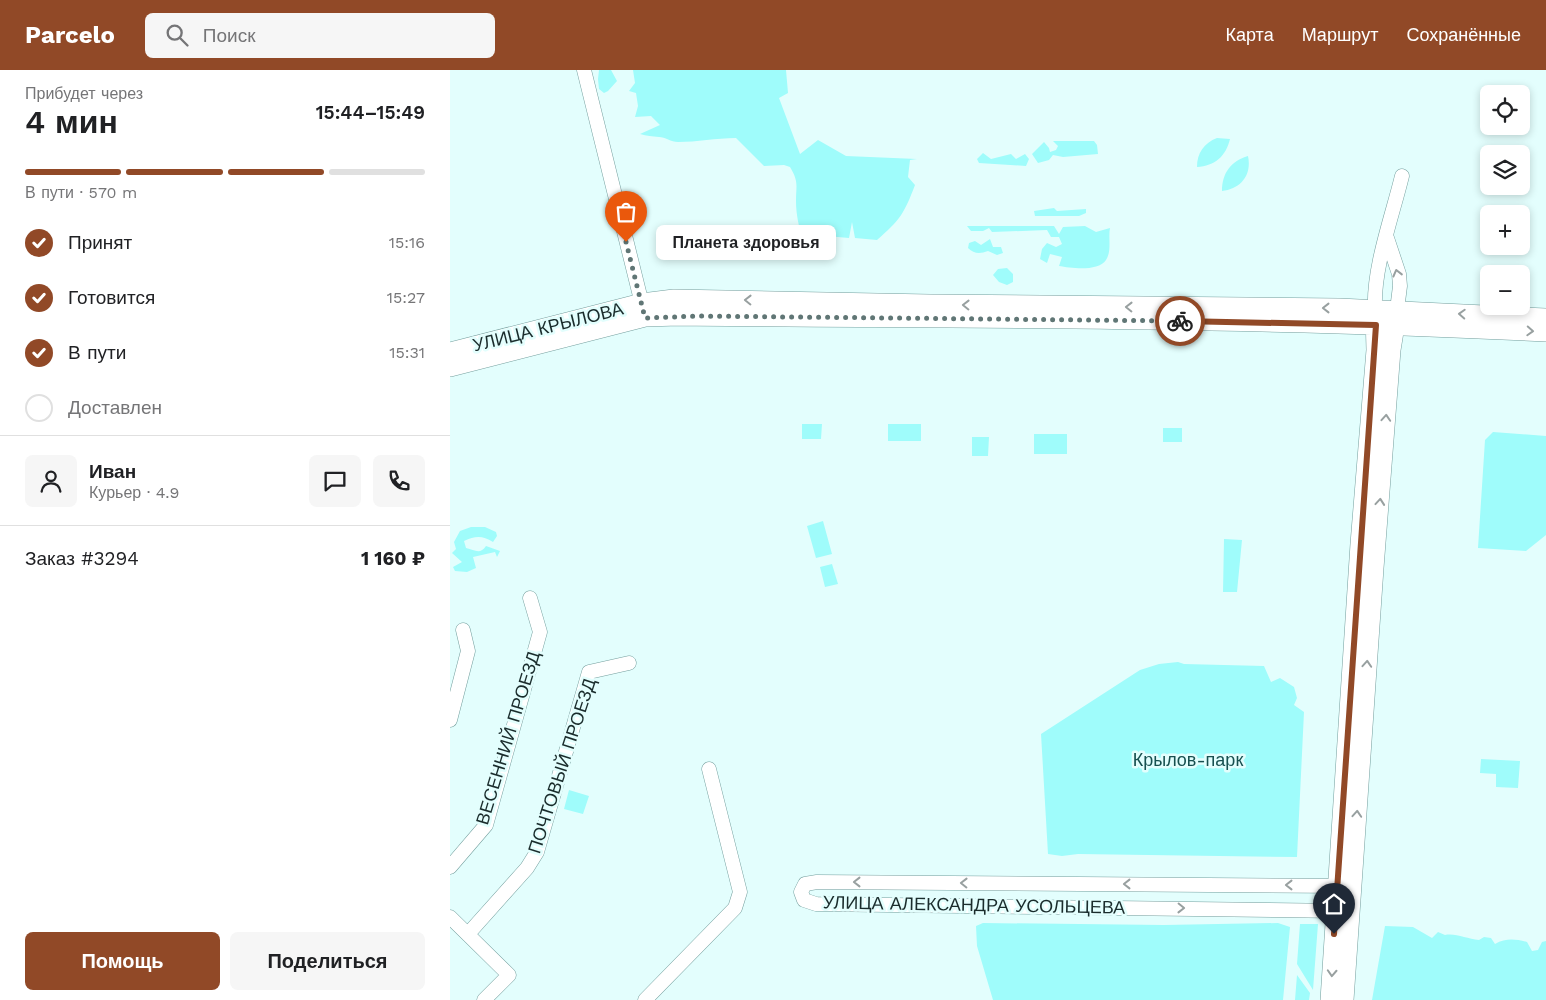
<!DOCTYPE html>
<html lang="ru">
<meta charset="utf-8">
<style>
body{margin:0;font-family:"Work Sans",sans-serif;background:#f6f6f6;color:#202124;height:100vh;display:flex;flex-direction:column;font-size:19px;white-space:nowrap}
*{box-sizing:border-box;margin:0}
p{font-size:16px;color:#757577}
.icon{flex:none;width:28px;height:28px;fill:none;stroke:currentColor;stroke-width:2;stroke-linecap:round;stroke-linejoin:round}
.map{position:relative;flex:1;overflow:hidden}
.drawer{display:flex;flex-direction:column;background:#fff;width:450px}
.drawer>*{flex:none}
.tools{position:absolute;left:1030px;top:15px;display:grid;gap:10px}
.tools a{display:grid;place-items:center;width:50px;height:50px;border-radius:8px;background:#fff;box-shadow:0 2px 8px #0003;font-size:25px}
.pin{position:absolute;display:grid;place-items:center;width:42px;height:42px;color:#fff;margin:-51px -21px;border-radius:50% 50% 50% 0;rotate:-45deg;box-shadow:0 0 5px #0007}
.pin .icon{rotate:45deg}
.courier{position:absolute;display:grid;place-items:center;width:50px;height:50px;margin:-25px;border:4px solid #914927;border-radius:50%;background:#fff;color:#222;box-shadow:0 1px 6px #0007}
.bubble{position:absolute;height:35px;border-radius:8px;background:#fff;box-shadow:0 2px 8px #0003;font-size:16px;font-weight:600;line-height:35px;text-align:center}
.head em{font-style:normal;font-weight:600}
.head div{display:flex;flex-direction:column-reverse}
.head{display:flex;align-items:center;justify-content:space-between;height:85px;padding:0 25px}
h1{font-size:32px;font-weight:600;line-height:38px}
.bar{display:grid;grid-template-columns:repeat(4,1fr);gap:8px 5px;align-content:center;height:60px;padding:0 25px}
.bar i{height:6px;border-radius:4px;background:#e0e0e0}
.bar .current{background:#914927}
.bar p{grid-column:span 4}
.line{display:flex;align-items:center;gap:12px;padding:0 25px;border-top:1px solid #e0e0e0}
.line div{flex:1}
.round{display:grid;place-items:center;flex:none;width:52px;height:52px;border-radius:8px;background:#f6f6f6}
ol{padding:0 25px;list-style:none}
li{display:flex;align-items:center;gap:15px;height:55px}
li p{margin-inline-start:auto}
li .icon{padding:5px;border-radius:50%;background:#914927;color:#fff;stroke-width:4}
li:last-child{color:#757577}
li i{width:28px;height:28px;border:2px solid #e0e0e0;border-radius:50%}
.cta{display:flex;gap:10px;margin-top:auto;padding:10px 25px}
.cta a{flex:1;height:58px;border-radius:8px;background:#914927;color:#fff;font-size:20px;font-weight:600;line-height:58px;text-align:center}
.cta a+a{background:#f6f6f6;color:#202124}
header{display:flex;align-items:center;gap:30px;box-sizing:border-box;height:70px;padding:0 25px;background:#914927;color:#fff}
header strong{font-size:24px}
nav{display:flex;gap:28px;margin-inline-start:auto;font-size:18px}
.search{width:350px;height:45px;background:#f6f6f6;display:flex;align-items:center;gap:12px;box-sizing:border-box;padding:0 18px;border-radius:8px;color:#757577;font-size:19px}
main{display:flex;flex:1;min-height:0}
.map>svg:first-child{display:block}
.green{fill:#9ffcfb}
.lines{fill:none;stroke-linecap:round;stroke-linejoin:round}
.minor-casing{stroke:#749f9e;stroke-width:15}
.major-casing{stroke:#749f9e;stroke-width:20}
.minor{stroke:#fff;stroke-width:14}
.major{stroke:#fff;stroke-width:19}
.oneway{stroke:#98a0a0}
.done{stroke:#607675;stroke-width:5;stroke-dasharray:0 9}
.route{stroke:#914927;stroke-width:6}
.labels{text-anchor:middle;stroke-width:5;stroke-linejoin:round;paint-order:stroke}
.street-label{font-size:18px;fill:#1a2c2c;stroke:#e3fefd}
.park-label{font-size:18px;fill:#175050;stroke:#e3fefd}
</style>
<header>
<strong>Parcelo</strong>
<div class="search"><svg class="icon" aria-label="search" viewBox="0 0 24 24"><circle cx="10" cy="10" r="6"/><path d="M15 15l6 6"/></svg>Поиск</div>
<nav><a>Карта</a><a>Маршрут</a><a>Сохранённые</a></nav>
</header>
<main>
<section class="drawer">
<div class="head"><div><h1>4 мин</h1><p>Прибудет через</p></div><em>15:44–15:49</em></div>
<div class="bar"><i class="current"></i><i class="current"></i><i class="current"></i><i></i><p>В пути · 570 m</p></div>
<ol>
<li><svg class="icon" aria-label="check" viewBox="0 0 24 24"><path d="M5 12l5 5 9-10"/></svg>Принят<p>15:16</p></li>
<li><svg class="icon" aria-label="check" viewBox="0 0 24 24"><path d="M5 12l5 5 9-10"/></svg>Готовится<p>15:27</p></li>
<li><svg class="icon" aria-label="check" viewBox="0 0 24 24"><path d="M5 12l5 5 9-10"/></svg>В пути<p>15:31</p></li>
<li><i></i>Доставлен</li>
</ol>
<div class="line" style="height:90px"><a class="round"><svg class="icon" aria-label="person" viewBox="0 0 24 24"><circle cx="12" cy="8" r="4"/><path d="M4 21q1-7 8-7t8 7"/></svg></a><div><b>Иван</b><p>Курьер · 4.9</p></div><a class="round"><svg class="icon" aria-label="chat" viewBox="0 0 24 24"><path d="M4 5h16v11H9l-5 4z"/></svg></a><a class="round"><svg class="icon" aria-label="phone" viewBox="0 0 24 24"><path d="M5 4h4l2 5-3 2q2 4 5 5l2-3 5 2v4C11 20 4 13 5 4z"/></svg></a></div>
<div class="line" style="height:65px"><div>Заказ #3294</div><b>1 160 ₽</b></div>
<div class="cta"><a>Помощь</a><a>Поделиться</a></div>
</section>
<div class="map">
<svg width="1096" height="930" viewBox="0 0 1096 930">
<rect width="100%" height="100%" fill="#e3fefd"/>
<!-- green -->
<path class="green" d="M149,0H161L167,11L158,21L154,23L149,19L148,9Z
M183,0H336L338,23L329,28L350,84L368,70L396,86L467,89L460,90L458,107L465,115C454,144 450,150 427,170L405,168L402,152L399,168L365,165L353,170C349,158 346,144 346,131C346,115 349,112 340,97L334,95L314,96L286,68C266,68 247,72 228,72C221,72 215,67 209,67C202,66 197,66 190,64L210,55L201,46L185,47L188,36L186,23L179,21L185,13Z
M767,68L780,69C776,86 765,96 747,97C747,83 754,73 767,68Z
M603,71H644L647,75L648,84L613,87L603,85L599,90L588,93L582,84L594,72L599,78L600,82L606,80L608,76Z
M533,83L541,89L561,84L566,89L575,84L579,89L576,96L529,93L527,89Z
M798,86C802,105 791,119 772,121C772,103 781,91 798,86Z
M604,138L607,141L636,139V143L629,146H585L584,141Z
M517,156H604L609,164L613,157L635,156L646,162L660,158C658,167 662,181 656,190C648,202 621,198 609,196L612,187L600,184L597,193L590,189L592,179L597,173L606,177L612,174L609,167H601L597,160L542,162L539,158L533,161H521Z
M540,169L543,177H551L553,183L547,185L538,181C530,184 524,184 518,178L519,173L525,171L531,175Z
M557,198L563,204V212L557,215L549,212L543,205L548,199Z
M352,354H372L371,369H352Z
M438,354H471V371H438Z
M713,358H732V372H713Z
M1043,362L1096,366V465L1076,481L1028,478L1035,370Z
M584,364H617V384H584Z
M522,367H539L538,386H522Z
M373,451L382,484L366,488L357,456Z
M21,457H35L46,462L47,466L43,472C32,465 25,466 14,471L16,478C25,480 30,485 36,476L50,481L47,487L45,482L23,487L26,498L17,502L5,501L3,497L12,492L2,483L6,479L4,472L10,461Z
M774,469L792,470L787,522H773Z
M382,494L388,514L375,517L370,497Z
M728,592L734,594L814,596L821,612L830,608L844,617L847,628L844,635L854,642L847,787L628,784L612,786L598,784L591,664L690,600L709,594Z
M1031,689L1070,691L1068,718L1046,717V704L1030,703Z
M119,720L139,726L133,744L114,739Z
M533,853L714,855L828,853L840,857L833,930H543L527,876L526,856Z
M850,854H868L863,920L847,894Z
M935,856L963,857L982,868L988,862L995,865C1006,863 1017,869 1029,870L1034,867L1041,868L1045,874C1056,868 1065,869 1077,872L1082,881L1088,880L1092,872L1096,871V930H922Z
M847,905L860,923L859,930H845Z"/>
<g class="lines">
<!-- minor casing -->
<g class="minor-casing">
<path id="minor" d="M134,0L194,242
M937,168L949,204L950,216L947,240
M925,239C923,198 942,147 952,106
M0,650L18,581L13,560
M0,797L36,755L90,562L80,528
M894,841L366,834L354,830L351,822L355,814L367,812L897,816
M0,847L59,905L34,930
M18,864L77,798L87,782L139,602L179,593
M195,930L285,838L290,822L259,699"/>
</g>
<!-- major casing -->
<g class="major-casing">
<path id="major" d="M0,282L192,233L224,229L480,234L889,238L1096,248
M0,297L195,247L229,246C518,249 807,247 1096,262
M880,930L910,474L926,280L925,243
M894,930L924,498L941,280L947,243"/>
</g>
<!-- minor -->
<use href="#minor" class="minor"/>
<!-- major -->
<use href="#major" class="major"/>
</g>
<!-- one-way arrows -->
<defs><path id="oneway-chevron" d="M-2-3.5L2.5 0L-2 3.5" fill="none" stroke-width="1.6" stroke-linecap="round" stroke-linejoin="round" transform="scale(1.25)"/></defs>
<g class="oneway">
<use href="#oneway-chevron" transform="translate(947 203) rotate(-104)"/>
<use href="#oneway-chevron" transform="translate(298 230) rotate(-179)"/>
<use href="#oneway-chevron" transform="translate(516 235) rotate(-179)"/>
<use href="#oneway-chevron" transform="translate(679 237) rotate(-179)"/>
<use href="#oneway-chevron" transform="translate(876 238) rotate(-180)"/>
<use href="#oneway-chevron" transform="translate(1012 244) rotate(-177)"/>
<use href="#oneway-chevron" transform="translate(1080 261) rotate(3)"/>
<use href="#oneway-chevron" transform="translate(936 348) rotate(-86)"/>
<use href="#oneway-chevron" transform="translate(930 432) rotate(-85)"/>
<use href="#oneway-chevron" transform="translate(917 594) rotate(-86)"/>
<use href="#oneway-chevron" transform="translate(907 744) rotate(-86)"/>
<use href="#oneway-chevron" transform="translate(407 812) rotate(180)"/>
<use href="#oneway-chevron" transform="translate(514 813) rotate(-179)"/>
<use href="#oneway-chevron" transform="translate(677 814) rotate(-180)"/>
<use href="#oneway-chevron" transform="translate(839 815) rotate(-180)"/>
<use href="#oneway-chevron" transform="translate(731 838) rotate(1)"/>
<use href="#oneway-chevron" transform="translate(882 903) rotate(93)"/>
</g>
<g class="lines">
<!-- done -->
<path class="done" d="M176,172L195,248L248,246L730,251"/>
<!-- route -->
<path class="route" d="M730,251L926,255L884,864"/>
</g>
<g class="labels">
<!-- street labels -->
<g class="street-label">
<text transform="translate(98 257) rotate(-14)" y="6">УЛИЦА КРЫЛОВА</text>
<text transform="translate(58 668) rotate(-73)" y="6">ВЕСЕННИЙ ПРОЕЗД</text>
<text transform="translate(112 696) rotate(-72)" y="6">ПОЧТОВЫЙ ПРОЕЗД</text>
<text transform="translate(524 835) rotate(1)" y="6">УЛИЦА АЛЕКСАНДРА УСОЛЬЦЕВА</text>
</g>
<!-- park labels -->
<g class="park-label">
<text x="738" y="696">Крылов-парк</text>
</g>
</g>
</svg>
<div class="tools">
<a><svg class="icon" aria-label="locate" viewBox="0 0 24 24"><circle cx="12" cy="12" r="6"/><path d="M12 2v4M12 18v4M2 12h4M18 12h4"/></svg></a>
<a><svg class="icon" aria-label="layers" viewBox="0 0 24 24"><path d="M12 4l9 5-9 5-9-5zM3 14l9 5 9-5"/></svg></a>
<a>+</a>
<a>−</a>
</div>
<div class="pin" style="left:176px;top:172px;background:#ea580c"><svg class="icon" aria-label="bag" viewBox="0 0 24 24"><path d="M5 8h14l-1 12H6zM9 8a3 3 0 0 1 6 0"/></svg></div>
<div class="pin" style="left:884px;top:864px;background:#1f2937"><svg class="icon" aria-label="home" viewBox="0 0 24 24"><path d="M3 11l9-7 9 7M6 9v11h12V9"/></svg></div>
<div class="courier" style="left:730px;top:251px"><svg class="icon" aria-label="bike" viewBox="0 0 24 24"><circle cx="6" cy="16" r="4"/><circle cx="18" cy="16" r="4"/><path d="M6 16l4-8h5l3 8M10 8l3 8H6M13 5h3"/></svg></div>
<div class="bubble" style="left:206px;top:155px;width:180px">Планета здоровья</div>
</div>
</main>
